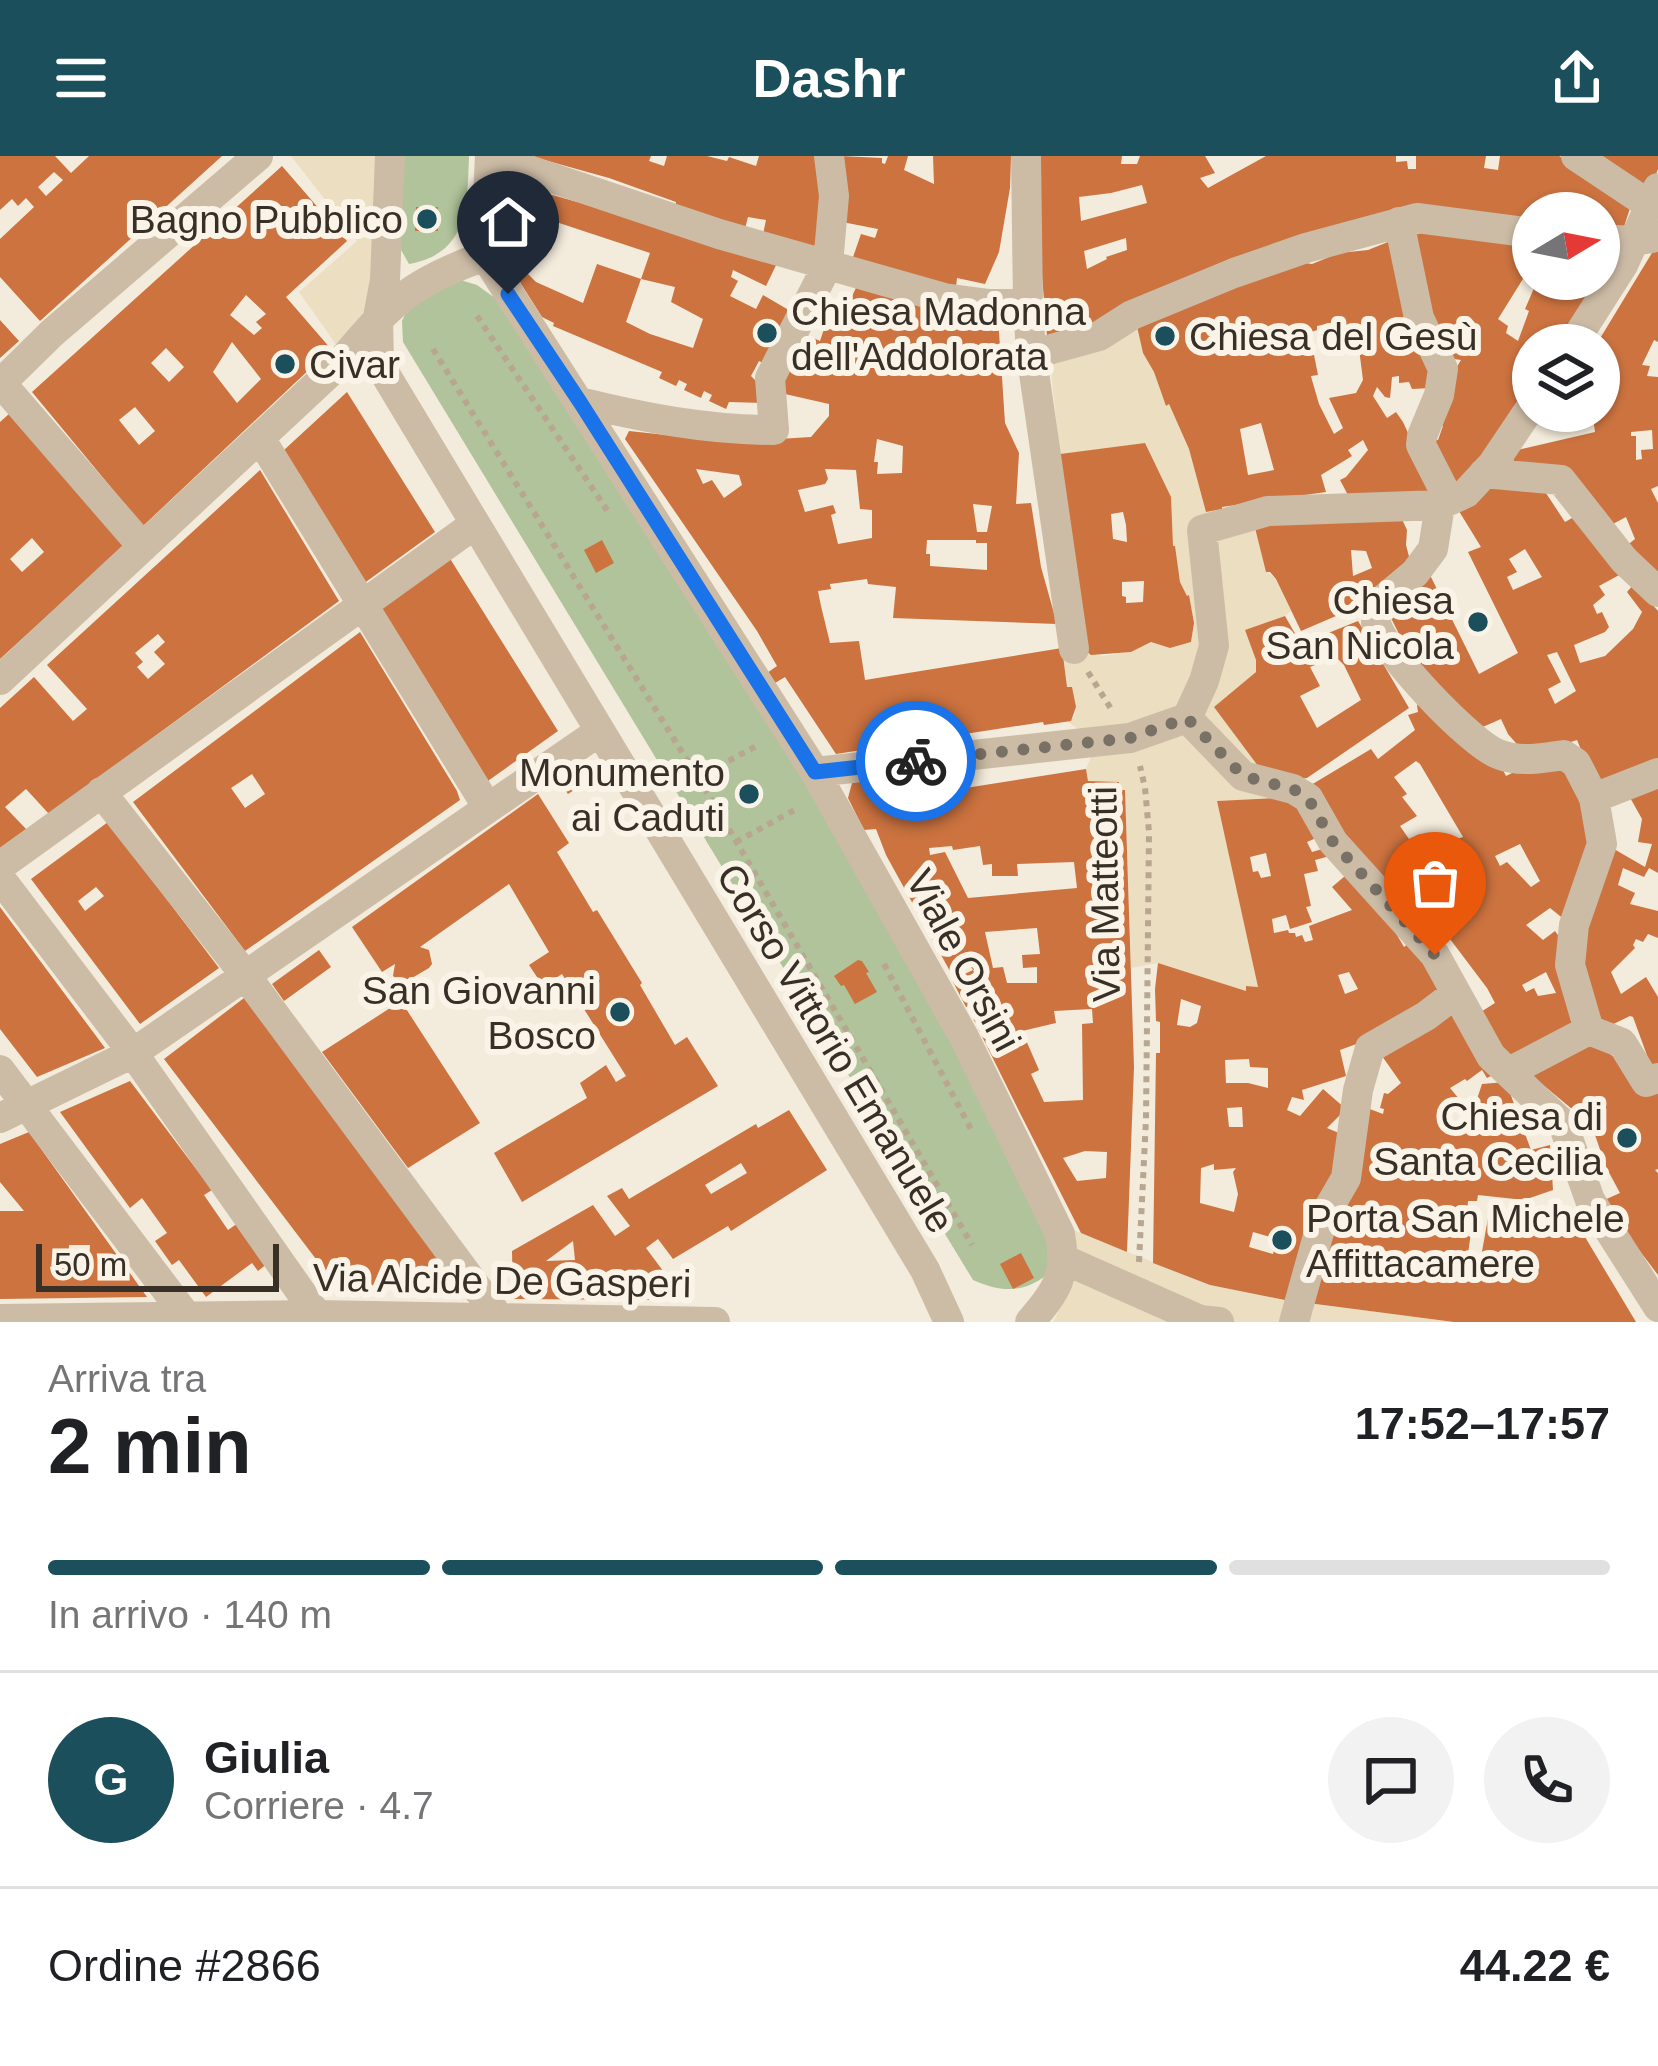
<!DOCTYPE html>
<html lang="it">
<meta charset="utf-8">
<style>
body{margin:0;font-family:Helvetica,sans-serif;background:#f2f2f2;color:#202124;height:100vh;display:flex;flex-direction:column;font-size:45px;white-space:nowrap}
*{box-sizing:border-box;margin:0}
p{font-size:39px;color:#757577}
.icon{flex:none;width:66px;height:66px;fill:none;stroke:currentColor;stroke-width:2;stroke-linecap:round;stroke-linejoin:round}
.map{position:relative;height:1166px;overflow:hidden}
.sheet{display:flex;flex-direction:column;background:#fff;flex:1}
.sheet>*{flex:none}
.needle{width:78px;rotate:80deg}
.tools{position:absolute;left:1512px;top:36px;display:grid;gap:24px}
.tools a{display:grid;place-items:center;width:108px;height:108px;border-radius:50%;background:#fff;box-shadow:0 3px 9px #0004;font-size:60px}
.scale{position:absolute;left:36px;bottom:30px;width:243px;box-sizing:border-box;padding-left:12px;border:6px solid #382f27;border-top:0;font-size:33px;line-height:42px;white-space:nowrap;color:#382f27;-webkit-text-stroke:9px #faf4e8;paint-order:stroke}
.pin{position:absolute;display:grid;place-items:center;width:102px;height:102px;color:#fff;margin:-123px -51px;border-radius:50% 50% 50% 0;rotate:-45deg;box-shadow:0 0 12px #0007}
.pin .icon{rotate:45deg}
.courier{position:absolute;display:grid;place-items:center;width:120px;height:120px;margin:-60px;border:9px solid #1a73e8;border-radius:50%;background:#fff;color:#222;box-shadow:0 3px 15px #0007}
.headline em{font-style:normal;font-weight:700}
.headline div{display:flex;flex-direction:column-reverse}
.headline{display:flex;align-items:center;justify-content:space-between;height:204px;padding:0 48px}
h1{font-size:78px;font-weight:700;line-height:90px}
.bar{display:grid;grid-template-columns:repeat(4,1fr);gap:18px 12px;align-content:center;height:144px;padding:0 48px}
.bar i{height:15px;border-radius:9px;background:#e0e0e0}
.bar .current{background:#1b4f5b}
.bar p{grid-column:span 4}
.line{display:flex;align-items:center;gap:30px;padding:0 48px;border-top:3px solid #e0e0e0}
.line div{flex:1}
.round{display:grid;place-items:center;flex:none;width:126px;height:126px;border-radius:63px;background:#f2f2f2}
header{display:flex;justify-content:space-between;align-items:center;height:156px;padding:0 48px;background:#1b4f5b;color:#fff;font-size:54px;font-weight:700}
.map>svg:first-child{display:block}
.green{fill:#b0c39a}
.plaza{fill:#ecdec1}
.building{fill:#cc7340;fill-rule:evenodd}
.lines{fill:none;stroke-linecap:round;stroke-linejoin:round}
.path{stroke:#b8a690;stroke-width:6;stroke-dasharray:6 6;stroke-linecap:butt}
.minor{stroke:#ccbca6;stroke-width:30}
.tertiary{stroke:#ccbca6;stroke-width:30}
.done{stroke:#797166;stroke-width:12;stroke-dasharray:0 21.6}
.route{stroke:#1a73e8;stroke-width:15}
.poi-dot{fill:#1b4f5b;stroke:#faf4e8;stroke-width:4.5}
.labels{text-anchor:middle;stroke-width:12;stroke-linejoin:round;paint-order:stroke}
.poi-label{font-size:39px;fill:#382f27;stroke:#faf4e8;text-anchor:end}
.street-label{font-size:39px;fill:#382f27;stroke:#faf4e8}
</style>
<header><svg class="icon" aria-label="menu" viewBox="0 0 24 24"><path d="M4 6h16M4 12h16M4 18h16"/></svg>Dashr<svg class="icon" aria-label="share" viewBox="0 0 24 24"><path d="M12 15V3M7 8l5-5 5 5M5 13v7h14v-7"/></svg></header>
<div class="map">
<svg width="1658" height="1166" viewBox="0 0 1658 1166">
<rect width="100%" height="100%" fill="#f3ebdb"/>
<!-- green -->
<path class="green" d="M401,0H469C467,50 469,97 409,108L400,92Z
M457,123L477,129L495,142L804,603L1050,1073L1048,1118C1023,1138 1000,1136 973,1124L403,186L402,165L413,142Z"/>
<!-- plaza -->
<path class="plaza" d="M291,0H390L385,124L345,201L299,136L357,85Z
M1136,166L1143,197L1154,216L1166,249L1169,248L1189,293L1206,355L1248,347L1266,415L1276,423L1291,455L1285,460L1245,474L1256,504V516L1214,551L1264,618L1297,641L1217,645L1258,831L1247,830L1246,835L1158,807L1131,812L1125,635L1119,634L1118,626L1088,625L1086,613L1097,586L1068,566L1074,561L1076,551L1067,531L1062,492L1102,500L1131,496L1151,486L1170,492L1191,486L1194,467L1189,440H1187L1180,426L1175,391L1173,390L1145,288L1060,298L1047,180Z
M1073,1074L1210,1129L1285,1144L1454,1166H1053L1076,1122Z"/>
<!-- building -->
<path class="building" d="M0,0H55L71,17L89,0H222L40,165L0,121V83L34,51L26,42L18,50L12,43L0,54ZM54,16L63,24L46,40L38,31Z
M530,0H651L649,5L664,10L667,0H707L727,5L729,1L756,10L759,0H824L821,102L762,83L766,64L748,61L743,80L675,55L676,46L609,22Z
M840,0L882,2V7L885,8L888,0H908L904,14L934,28L933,0H1011L1010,32L999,96L985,128L957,122L956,131L852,104L861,78L875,82L878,73L837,65Z
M1040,0H1122L1121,8H1137L1140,0H1205L1215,17L1200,22L1208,32L1266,0H1396V6L1407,5L1408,13H1416V0H1486L1484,12L1498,14L1500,0H1559L1602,23L1631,49L1622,77L1599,75V57H1533V70L1449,60L1047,180L1038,72ZM1142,29L1147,47L1081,65L1079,41L1111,37ZM1126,82L1127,94L1106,101L1107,103L1087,113L1084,95Z
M1588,0H1658V13L1647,40Z
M282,10L347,85L286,141L331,193L143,370L32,236ZM246,139L266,158L256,166L262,172L254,179L230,159ZM232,186L261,223L237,247L213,216ZM166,192L184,211L169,226L151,207ZM135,251L155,275L139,289L119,264Z
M510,27L779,103L766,130L733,114L731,121L738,125L730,140L756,153L763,139L799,160L767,209L759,205L751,220L761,230L797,182L806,187L809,180L820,185L826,167L837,173L860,123L998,161L1005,267L1019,297L1016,348L1031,347L1041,411L1057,468L893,462L896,431L868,428L867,423L830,428L831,433L818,435L821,450L830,487L859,485L865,524L1062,492L1067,531H1072L1076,551L1071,565L1044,569L1043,566L836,598L785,521L775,527L767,517L777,510L757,475L625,283L629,275L731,286L811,281L829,260V248L785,238L764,247L729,246L726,253L709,245L712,239L704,235L701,242L684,234L687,228L679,224L676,230L659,222L662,216L553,170L554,167L542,161L506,104ZM538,60L650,97L641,123L675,131L671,146L703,163L693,192L650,178L626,166L641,123L597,108L583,147L536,126L528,118ZM877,283L903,290L902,317L877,318L878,306H874ZM696,313L739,319L742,329L724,342L712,324L703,328ZM825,313L856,314L860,353L872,354V382L838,388L831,359L836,357L833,349L805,356L798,334L825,328L828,323ZM973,348L992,350L987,376H977ZM927,384H976V387H987V414L930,410V398H926Z
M416,51H438V75H415Z
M1437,74L1533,87L1526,118L1498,163L1508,170L1506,177L1518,185L1529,155L1525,153L1538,123H1601L1561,189H1533V233L1455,334L1433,283L1438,284L1443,270L1437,267L1446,229L1461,204L1441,201L1407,80Z
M1398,82L1428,201L1431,232L1412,233L1409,226L1399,227V220L1392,221L1390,242L1385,241L1377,231L1373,240L1387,262L1396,256L1403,266L1437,340L1349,341L1340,324L1346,321L1368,294L1363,284L1348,294L1352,300L1321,319L1326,336L1222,351V353L1206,356L1189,293L1169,248L1166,250L1154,216L1143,197L1136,166L1305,107L1312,108L1339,97L1368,94ZM1335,166L1338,181L1357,177L1363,224L1356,237L1329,242L1343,272L1334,278L1319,248L1312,224L1311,220L1318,219L1314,199L1307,200L1303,179L1317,174V170ZM1261,267L1274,314L1248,319L1240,273Z
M1658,87V186L1654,184L1642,209L1650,210L1647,220L1658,221V330L1651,333L1658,347V427L1625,391L1635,383L1626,361L1611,369L1514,314L1513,295L1595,276L1593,261L1559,265L1541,255H1599V189H1596ZM1652,274L1653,293L1641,294L1642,303L1636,304V280H1631V276Z
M0,164L19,185L0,202Z
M347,236L435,376L363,428L284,294Z
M10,257L125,389L0,503V266ZM32,382L44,396L22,416L10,403Z
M1145,287L1171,341L1173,390H1175L1180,426L1187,440L1189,439L1194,467L1191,486L1170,492L1151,486L1131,496L1091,499L1086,495L1060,298ZM1123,356L1126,369L1127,386L1113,383L1111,358ZM1144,425L1143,446L1126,447V441L1122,440V426Z
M260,314L339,445L49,658L26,633L5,651L27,674L0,694V552L34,521L73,565L87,553L47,509ZM158,478L165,486L154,496L165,508L148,523L137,511L143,506L135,497Z
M1502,328H1540L1565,366L1572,362L1621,418L1599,430L1605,439L1593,449L1597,458L1602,456L1609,471L1605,476L1574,489L1580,507L1605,500L1633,473L1642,456L1627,436L1634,428L1658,455V610L1598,635L1577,584L1527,600L1508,578L1501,563L1478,573L1416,512L1385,450L1430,419L1479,518L1518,497L1468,396L1481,391L1454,347ZM1525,393L1542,421L1513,434L1507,421L1517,416L1509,403ZM1557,496L1576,535L1555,548L1548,533L1561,526L1547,499Z
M1400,359L1407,374L1406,389L1411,408L1357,451L1301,475L1276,423L1270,416H1266L1254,368ZM1351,394L1366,395L1372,412L1353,420Z
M602,384L614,407L596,417L584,394Z
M449,401L558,575L485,627L377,451Z
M1285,460L1301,488L1358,465L1409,552L1307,622L1300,623L1264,618L1214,551L1256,516V504L1245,474ZM1332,502L1338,503L1344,509L1361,544L1317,572L1300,540L1320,530L1310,511Z
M360,476L457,635L460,644L245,795L133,646ZM252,618L265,638L245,652L231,632Z
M1429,547L1473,600L1481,595L1498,604L1506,620L1520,613L1565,608L1591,674L1565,764L1550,752L1526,769L1543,784L1555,775L1565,789L1580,869L1505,907L1476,859L1495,847L1487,832L1450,783L1437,775L1432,780L1417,768L1429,751L1437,745L1447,758L1471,729L1454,726L1431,734L1405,755L1306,632L1371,593L1378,603L1415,574L1408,559L1418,556L1417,549ZM1416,605L1420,608L1463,681L1431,692L1420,678L1409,683L1400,670L1417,660L1402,641L1407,638L1394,621ZM1520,688L1540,725L1531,731L1507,706L1500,710L1495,700ZM1546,816L1556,837L1538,840L1534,832L1526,836L1522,829Z
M573,613L583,628L568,638L558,624Z
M1086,613L1088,625L1119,626V634H1125L1134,911L1127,1096L1081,1077L1020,957L971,858L988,850L985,841L990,839L987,812L973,814L970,809L951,817L886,699L876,673L864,674L848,642L852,627L893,618L897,638L913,635L915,640ZM952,690L953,694L980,690L983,709L992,708V720H1018L1017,708L1074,706L1077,732L968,742L945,696L930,699L929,692ZM1037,772L1040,798L1022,799L1023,812L1037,811V827H1007L1003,811L993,812L985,776ZM1092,853L1093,867L1082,868L1083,944L1044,946L1031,918L1039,914L1022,875L1056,867L1054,855ZM1085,995L1107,996L1106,1022L1077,1025L1063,1002Z
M1658,625V717L1649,712L1644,721L1623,712L1618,729L1635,737L1630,748L1658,755V782L1648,778L1643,786L1636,783L1633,789L1635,792L1611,816L1621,838L1646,821L1658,841V910L1652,913L1633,861L1630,860L1601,874L1578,788L1614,693L1645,711L1652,688L1638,686L1642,663L1628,638Z
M538,638L569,687L557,696L593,756L597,754L642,827L640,829L675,889L687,881L718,930L522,1046L494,997L587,942L580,927L606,909L616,926L626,920L562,818L543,830L529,809L549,796L509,728L420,791L429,794L432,808L429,812L405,826L399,825L393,820L395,808L382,816L352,771Z
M1297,641L1316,682L1307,686L1312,696L1326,692L1330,700L1315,704L1318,715L1304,718L1311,750L1306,751L1312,766L1290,773L1286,759L1272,763L1274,777L1288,774L1289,777H1295L1296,781L1302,779L1305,786L1313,784L1309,770L1352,754L1332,731L1345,720L1384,757L1404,791L1413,784L1491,920L1487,922L1482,914L1467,925L1465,923L1450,932L1460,944L1442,971L1453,974L1455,968L1467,973L1482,928L1506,926L1531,994L1550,989L1553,1034L1524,1044L1478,1039L1477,1045H1468L1467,1062H1473L1466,1112L1472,1117L1478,1118L1488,1062L1546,1064L1563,1061V1056L1578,1054L1589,1073L1582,1076L1636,1166H1454L1285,1144L1210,1129L1153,1107L1156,897H1160V866L1156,865L1155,833L1158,807L1246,835V830L1258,831L1217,645ZM1266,697L1271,720L1261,722L1258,715L1253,716L1250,701ZM1349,816L1358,833L1345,838L1338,819ZM1181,843L1201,850L1197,867L1190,871L1177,869ZM1370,883L1401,927L1388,938L1384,937L1380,952L1384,953L1383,958L1367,952L1346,980L1327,972L1346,953L1323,933L1300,960L1287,954L1292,941L1304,944L1302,934L1346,920L1340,894ZM1249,903L1250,911L1268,912V932L1248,927H1226L1225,904ZM1242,951L1243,971H1229L1227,952ZM1428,992L1448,995L1445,1012L1424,1008ZM1214,1008V1014L1236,1012L1233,1016L1238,1038L1234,1056L1200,1047L1201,1012ZM1253,1076L1277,1083L1273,1098L1249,1091ZM1389,1098L1405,1100L1402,1118L1387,1115Z
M108,666L219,812L140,868L31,723ZM96,731L104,740L85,755L78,745Z
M0,751L105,892L37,921L0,873Z
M319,794L331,811L284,845L272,828Z
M858,804L862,805L869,816L866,817L877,836L855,848L844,829L841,830L834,820Z
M973,814L985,841L966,851L952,824Z
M244,842L450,1115V1127L439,1139L423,1138L414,1131L373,1130L363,1140L352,1141L341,1136L164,903Z
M401,845L480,967L408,1012L322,896Z
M1588,882L1658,933V1013L1655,1014L1658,1017V1119L1602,1045L1620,1037L1606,1011L1594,976L1599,974L1585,953L1578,958L1542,928L1523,917Z
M130,925L212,1034L204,1039L228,1074L238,1067L268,1107L258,1115L252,1107L206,1141L179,1104L172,1109L155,1085L167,1077L142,1042L130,1052L60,956Z
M789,954L827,1014L731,1075L728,1070L673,1103L658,1083L646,1092L675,1131L657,1144L513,1143L512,1095L593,1049L615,1080L630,1070L607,1040L622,1032L629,1043L756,968L758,972ZM741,1007L747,1017L711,1038L705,1029ZM573,1085L575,1104L546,1105Z
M29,976L147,1141L0,1143V1055H24L0,1026V988ZM69,1089H90L89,1112L68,1111Z
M1021,1097L1034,1122L1013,1133L1000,1108Z"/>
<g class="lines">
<!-- path -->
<path class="path" d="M477,160L609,357
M433,193L719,656L972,1089
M1088,516L1113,556
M697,622L760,588
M736,686L798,652
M884,808L973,977
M1139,1106L1146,963L1149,676L1145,632L1140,610"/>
<!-- minor -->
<path class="minor" d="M390,0L385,124L378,161L379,208L925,1114L949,1166
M1026,0L1028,148L1031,196L1074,493
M1576,0L1651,50
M490,1L719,78L944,142L989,148H1028
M1399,66L1419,162L1443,213L1439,239L1422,280L1421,289L1449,344
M1599,83L1634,85L1652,82
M485,100L815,616L964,881L1060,1078C1068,1120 1056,1135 1030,1166
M485,100L490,0
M1572,189L1623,109L1658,32
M1031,196L1048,194L1099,180L1132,159L1234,117L1306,92L1417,62L1533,77
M1,227L143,391
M0,228L52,177L258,0
M580,246C645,262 707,274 774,274L770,222L828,108L834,40L829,0
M260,282L488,652
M1484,317L1561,324L1624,404L1658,436
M1440,349L1433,393L1415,417L1378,448C1377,449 1376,466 1376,467C1384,497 1470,587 1498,598C1520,607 1541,602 1564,599L1576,607L1594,642L1602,688L1574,769L1570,809L1589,874L1622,887L1646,926L1658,922
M0,524L340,207C390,147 411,126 485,100
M1187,562L1243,620L1293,633L1308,642L1333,686L1435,799L1491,900L1563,968L1590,1044L1658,1151
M815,616L1130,582L1187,562L1204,525L1214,490L1202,374L1268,355L1440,349L1466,337L1492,309L1533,248
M101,636L246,820L500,1163
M1594,642L1658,617
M0,710L475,368
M0,722L133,897L317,1159V1166
M0,914L187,1161
M1509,916L1589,874
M0,962L133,897L600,575
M1065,1104L1200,1164L1219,1166
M1294,1166L1323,1062L1346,1022L1358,934L1370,892L1426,860L1455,838"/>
<!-- tertiary -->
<path class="tertiary" d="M0,1163L317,1159L715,1166"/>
</g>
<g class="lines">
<!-- done -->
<path class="done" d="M916,605L1130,582L1187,562L1243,620L1293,633L1308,642L1333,686L1435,799"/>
<!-- route -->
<path class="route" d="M508,138L580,246L815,616L916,605"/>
</g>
<!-- markers -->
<g class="poi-dot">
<circle cx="427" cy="63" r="12"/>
<circle cx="767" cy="177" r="12"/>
<circle cx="1165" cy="180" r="12"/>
<circle cx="285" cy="208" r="12"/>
<circle cx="1478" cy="466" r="12"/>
<circle cx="749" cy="638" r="12"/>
<circle cx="620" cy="856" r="12"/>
<circle cx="1627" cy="982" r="12"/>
<circle cx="1282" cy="1084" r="12"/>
</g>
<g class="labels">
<!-- poi labels -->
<g class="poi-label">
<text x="403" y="77">Bagno Pubblico</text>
<text x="791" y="169" text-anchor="start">Chiesa Madonna<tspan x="791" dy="45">dell'Addolorata</tspan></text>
<text x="1189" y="194" text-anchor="start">Chiesa del Gesù</text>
<text x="309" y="222" text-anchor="start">Civar</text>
<text x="1454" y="458">Chiesa<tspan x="1454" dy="45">San Nicola</tspan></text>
<text x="725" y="630">Monumento<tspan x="725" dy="45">ai Caduti</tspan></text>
<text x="596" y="848">San Giovanni<tspan x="596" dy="45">Bosco</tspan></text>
<text x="1603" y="974">Chiesa di<tspan x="1603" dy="45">Santa Cecilia</tspan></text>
<text x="1306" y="1076" text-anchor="start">Porta San Michele<tspan x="1306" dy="45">Affittacamere</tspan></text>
</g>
<!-- street labels -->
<g class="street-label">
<text transform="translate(1104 738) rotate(-91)" y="14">Via Matteotti</text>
<text transform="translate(964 804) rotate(62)" y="14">Viale Orsini</text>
<text transform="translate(836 892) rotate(59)" y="14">Corso Vittorio Emanuele</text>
<text transform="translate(502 1124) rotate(1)" y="14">Via Alcide De Gasperi</text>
</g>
</g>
</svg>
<div class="tools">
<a><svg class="needle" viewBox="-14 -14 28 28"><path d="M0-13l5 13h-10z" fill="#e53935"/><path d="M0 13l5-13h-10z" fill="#757577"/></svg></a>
<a><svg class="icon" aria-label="layers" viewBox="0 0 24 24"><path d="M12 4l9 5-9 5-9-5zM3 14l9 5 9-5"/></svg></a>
</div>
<div class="scale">50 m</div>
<div class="pin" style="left:1435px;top:799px;background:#ea580c"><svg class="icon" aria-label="bag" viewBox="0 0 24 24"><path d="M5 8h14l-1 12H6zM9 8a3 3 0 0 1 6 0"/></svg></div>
<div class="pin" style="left:508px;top:138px;background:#1f2937"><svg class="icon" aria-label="home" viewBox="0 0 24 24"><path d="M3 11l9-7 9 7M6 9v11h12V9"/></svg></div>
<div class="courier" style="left:916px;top:605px"><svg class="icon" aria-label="bike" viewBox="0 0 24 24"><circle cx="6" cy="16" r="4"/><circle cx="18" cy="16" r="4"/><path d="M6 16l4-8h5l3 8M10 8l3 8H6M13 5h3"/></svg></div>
</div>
<section class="sheet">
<div class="headline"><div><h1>2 min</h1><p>Arriva tra</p></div><em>17:52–17:57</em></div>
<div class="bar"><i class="current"></i><i class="current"></i><i class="current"></i><i></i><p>In arrivo · 140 m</p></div>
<div class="line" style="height:216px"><b class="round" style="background:#1b4f5b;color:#fff">G</b><div><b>Giulia</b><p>Corriere · 4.7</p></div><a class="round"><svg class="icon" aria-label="chat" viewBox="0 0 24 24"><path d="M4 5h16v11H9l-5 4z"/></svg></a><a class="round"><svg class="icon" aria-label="phone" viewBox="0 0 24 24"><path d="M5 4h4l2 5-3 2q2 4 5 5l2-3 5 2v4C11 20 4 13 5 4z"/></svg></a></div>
<div class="line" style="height:156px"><div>Ordine #2866</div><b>44.22 €</b></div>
</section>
